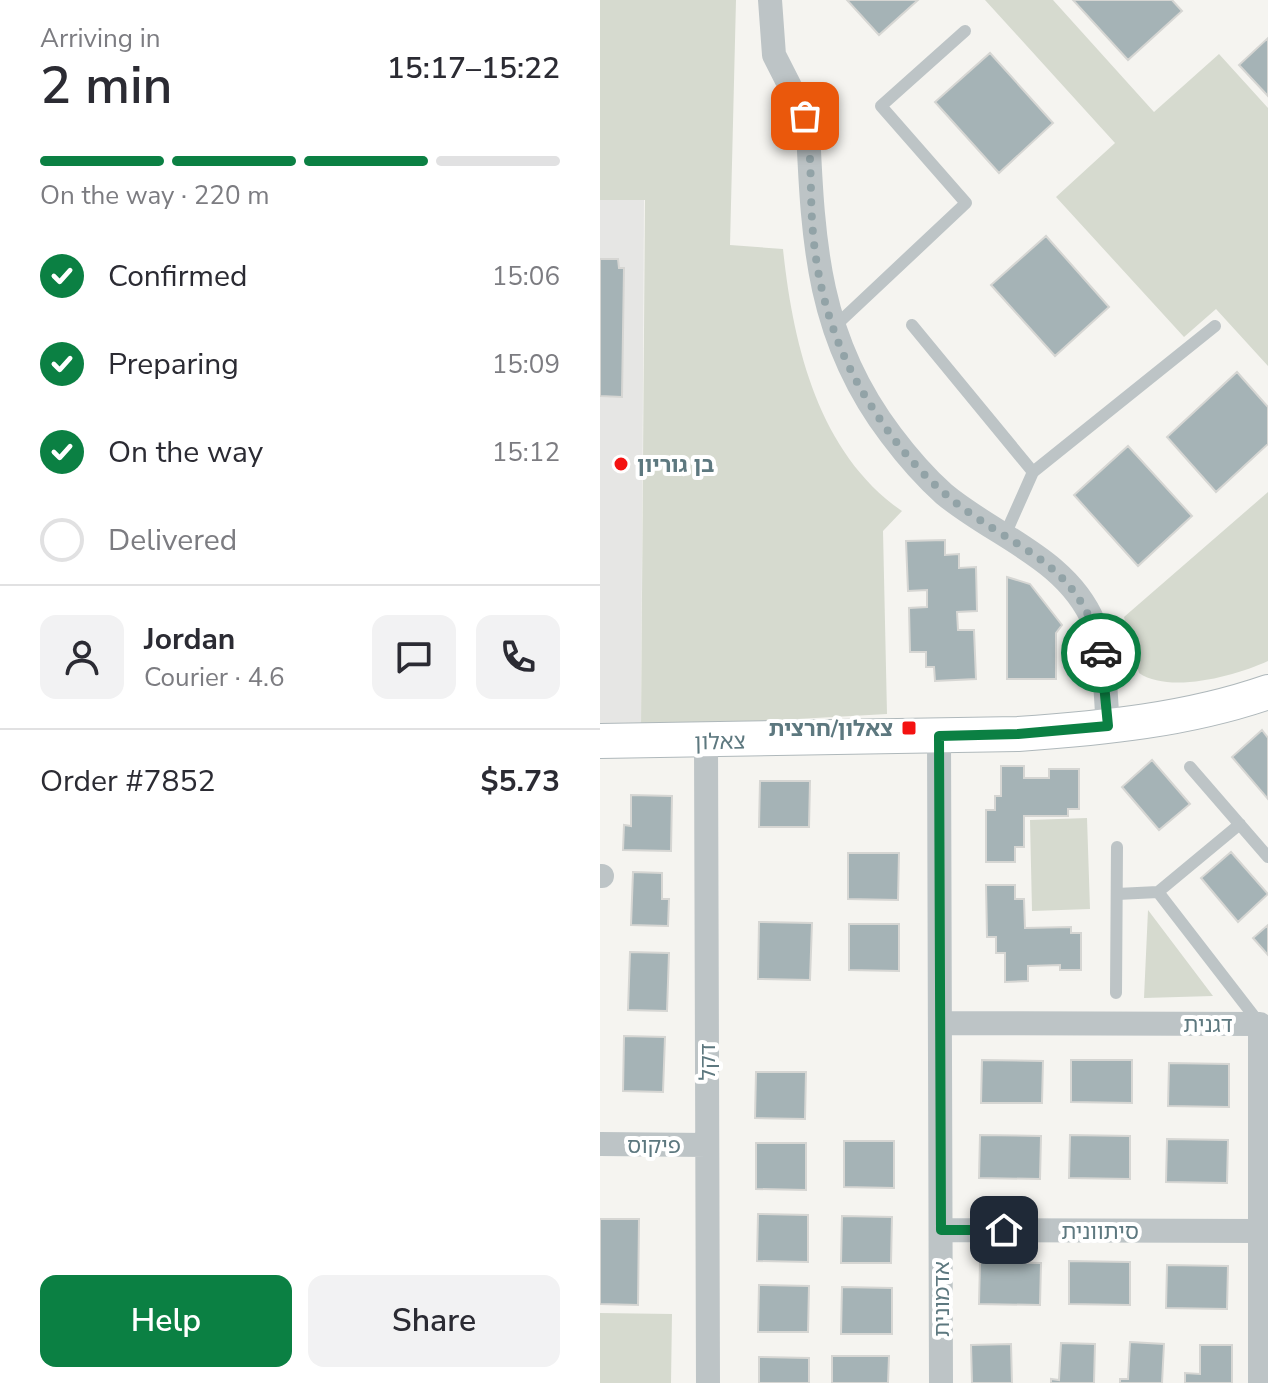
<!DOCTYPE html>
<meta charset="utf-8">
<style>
body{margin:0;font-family:"Nunito Sans","Noto Sans Hebrew",sans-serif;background:#f2f2f3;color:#2b2b33;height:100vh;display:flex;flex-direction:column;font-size:30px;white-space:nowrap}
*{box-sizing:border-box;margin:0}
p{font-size:26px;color:#7c7c81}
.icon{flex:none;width:44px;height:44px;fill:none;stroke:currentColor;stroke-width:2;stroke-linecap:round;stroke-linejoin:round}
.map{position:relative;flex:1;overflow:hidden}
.details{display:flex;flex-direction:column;background:#fff;width:600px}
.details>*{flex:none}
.pin{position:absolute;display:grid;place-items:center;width:68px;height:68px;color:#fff;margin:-34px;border-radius:16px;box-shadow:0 4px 12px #0006}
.courier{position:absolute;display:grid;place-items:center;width:80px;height:80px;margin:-40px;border:6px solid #0b8043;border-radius:50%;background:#fff;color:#222;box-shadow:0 2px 10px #0007}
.head em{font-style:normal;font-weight:600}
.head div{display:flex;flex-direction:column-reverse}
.head{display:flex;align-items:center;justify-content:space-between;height:136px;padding:0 40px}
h1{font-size:52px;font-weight:600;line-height:60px}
.bar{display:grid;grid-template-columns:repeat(4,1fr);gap:12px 8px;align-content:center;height:96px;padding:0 40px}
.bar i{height:10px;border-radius:6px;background:#e1e1e2}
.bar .active{background:#0b8043}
.bar p{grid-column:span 4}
.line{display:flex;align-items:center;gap:20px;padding:0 40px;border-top:2px solid #e1e1e2}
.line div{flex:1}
.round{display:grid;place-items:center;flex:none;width:84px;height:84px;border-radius:16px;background:#f2f2f3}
ol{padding:0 40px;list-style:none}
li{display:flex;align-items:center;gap:24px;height:88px}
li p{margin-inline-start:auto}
li .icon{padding:8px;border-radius:50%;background:#0b8043;color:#fff;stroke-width:4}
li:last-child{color:#7c7c81}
li i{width:44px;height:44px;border:4px solid #e1e1e2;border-radius:50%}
.action{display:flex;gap:16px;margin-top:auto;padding:16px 40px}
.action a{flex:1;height:92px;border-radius:16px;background:#0b8043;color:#fff;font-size:32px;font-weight:600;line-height:92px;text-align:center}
.action a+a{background:#f2f2f3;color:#2b2b33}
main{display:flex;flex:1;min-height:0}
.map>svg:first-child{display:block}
.built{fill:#e6e6e4}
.green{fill:#d6dacf}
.building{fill:#a5b3b6;stroke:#d6d6d3;stroke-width:2}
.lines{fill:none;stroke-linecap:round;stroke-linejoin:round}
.secondary-casing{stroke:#afb8bb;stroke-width:36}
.lane{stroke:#bdc4c6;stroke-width:12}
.street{stroke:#bdc4c6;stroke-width:24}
.secondary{stroke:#fff;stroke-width:34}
.done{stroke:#92a3a7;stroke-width:8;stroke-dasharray:0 14.4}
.route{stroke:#0b8043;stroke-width:10}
.poi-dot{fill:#f41211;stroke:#fff;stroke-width:3}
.labels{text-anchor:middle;stroke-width:8;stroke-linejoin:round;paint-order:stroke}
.poi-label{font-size:22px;font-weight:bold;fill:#5d787f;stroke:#fff;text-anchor:start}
.street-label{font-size:22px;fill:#5d787f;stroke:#fff}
</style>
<main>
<section class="details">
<div class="head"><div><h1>2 min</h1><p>Arriving in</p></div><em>15:17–15:22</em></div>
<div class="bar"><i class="active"></i><i class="active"></i><i class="active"></i><i></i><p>On the way · 220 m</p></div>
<ol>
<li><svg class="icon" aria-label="check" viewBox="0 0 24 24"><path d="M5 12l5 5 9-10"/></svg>Confirmed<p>15:06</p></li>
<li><svg class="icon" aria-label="check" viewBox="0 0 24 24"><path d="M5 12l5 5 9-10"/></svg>Preparing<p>15:09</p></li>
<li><svg class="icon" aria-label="check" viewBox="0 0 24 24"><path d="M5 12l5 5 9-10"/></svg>On the way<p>15:12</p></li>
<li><i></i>Delivered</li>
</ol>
<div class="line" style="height:144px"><a class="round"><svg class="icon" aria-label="person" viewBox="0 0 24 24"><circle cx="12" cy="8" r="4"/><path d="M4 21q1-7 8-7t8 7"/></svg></a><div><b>Jordan</b><p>Courier · 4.6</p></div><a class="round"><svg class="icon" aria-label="chat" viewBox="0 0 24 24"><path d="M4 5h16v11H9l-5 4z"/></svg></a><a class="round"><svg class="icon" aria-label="phone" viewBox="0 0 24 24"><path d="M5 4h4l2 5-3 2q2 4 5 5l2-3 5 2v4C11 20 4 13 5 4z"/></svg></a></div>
<div class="line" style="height:104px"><div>Order #7852</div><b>$5.73</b></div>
<div class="action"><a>Help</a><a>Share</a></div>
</section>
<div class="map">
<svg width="668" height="1383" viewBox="0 0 668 1383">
<rect width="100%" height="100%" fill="#f5f4f0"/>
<!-- built -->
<path class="built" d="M0,200H44L41,728L0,727Z"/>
<!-- green -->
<path class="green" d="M0,0H136L130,245L183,249C193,344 218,453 302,511L283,531L287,714L41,728L45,200H0Z
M385,0H453L554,112L619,54L668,108V366L616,309L584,337L456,197L515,143Z
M668,492V661C635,676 570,694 539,673L524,617Z
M487,818L490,909L432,911L430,820Z
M548,910L613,996L544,998Z
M0,1313L72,1314L71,1383H0Z"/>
<!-- building -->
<path class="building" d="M247,0H318L279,35Z
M473,0H572L582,11L528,60Z
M668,38V96L639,65Z
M390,53L453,123L399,173L335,102Z
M446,236L509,307L455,356L391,285Z
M0,259H18L19,268H24L22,397L0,396Z
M637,372L668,407V444L616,492L567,437Z
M528,446L592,516L538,566L474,495Z
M345,540V555L359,554V568L376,567L377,611L357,612L358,630H374L376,679L335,681L334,667H326V652H310L309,608L327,607V590L308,591L306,541Z
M407,577L430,584L462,625L456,633V679H407Z
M662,730L668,738V799L632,757Z
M552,760L590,804L559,830L522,787Z
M401,766H424V778H449V769H479V809H468V816H424V847H415V862H386V810H395V796H401Z
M160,781H210L209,827H159Z
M31,795L72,796L71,851L23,850L24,825L31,826Z
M631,852L668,894L638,922L601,878Z
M248,853H299L298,900L248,899Z
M33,872L62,873V899H69L68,926L31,925Z
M386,885H415V899H424L425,928L471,927V933H481V970H460V965L428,966V981L405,982V953H396V937H387Z
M159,922L212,923L210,980L158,979Z
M249,924H299V971L249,970Z
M668,925V955L653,938Z
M30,952L69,953L67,1011L28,1010Z
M24,1036L65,1037L63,1092L23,1091Z
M382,1060L443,1061L442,1103H381Z
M471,1060H532V1103L471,1102Z
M569,1063L629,1064V1107L568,1106Z
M156,1072H206L205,1119L155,1118Z
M380,1135L441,1136L440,1179L379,1178Z
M470,1135L530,1136V1179L469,1178Z
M567,1139L628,1140L627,1183L566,1182Z
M244,1141H294V1188L244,1187Z
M156,1143H206V1190L156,1189Z
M158,1214L208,1215V1262L157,1261Z
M242,1216L292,1217L291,1263H241Z
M0,1219H39L38,1305L0,1304Z
M469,1261L530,1262V1305L469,1304Z
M380,1262L441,1263L440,1305L379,1304Z
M567,1265L628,1266L627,1309L566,1308Z
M159,1285L209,1286L208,1332H158Z
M242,1287L292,1288V1334H241Z
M530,1342L564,1344L562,1383H520V1379H528Z
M461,1343L495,1344L494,1383H451V1379L459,1380Z
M411,1344L412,1383H372L371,1345Z
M600,1345H632V1383H585V1373L600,1374Z
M232,1356H289L288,1383H232Z
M159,1357L209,1358V1383H159Z"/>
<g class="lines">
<!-- secondary casing -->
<g class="secondary-casing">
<path id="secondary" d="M0,741L418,734C503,728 587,720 668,692"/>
</g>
<!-- lane -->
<path class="lane" d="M312,325L433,472
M233,328L366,203L281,106L365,31
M405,535L433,472L615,326
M590,767L668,857
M640,824L558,892L660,1024
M517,894L558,892
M516,993L517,847"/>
<!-- street -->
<path class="street" d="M170,0L174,55L205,116L208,129C213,244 218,339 291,435C306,455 325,477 344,494C394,536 467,558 494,623C506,654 505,693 508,726
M339,736L341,1383
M106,741L108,1383
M0,876H2
M340,1023L660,1024V1383
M0,1144L107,1145
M341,1230L660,1231"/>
<!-- secondary -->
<use href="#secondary" class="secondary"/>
</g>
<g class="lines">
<!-- done -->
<path class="done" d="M205,116C212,150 210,186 212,220C216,286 234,348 270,404C290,436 315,468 344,493C408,549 480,557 501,653"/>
<!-- route -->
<path class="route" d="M404,1230H341L339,736L418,734L508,726L501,653"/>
</g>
<!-- markers -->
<g class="poi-dot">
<circle cx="21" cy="464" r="8"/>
<rect x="301" y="720" width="16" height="16" rx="4"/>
</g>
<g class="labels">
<!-- poi labels -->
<g class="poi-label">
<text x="37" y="472">בן גוריון</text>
<text x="293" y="736" text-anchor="end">צאלון/חרצית</text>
</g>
<!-- street labels -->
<g class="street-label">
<text transform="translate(120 741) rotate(-1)" y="8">צאלון</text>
<text x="608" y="1032">דגנית</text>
<text transform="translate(107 1062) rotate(-90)" y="8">דקל</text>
<text x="54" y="1153">פיקוס</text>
<text x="500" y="1239">סיתוונית</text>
<text transform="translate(341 1299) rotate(-90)" y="8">אדמונית</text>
</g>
</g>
</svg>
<div class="pin" style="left:205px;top:116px;background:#ea580c"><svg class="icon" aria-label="bag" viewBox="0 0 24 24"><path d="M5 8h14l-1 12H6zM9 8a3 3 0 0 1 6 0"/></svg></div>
<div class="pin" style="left:404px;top:1230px;background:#1f2937"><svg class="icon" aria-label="home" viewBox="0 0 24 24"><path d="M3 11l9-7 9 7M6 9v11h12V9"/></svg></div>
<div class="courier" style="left:501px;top:653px"><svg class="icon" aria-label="car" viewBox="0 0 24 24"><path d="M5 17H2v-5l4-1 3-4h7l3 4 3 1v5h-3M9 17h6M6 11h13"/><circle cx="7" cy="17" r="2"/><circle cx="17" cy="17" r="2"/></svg></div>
</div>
</main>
